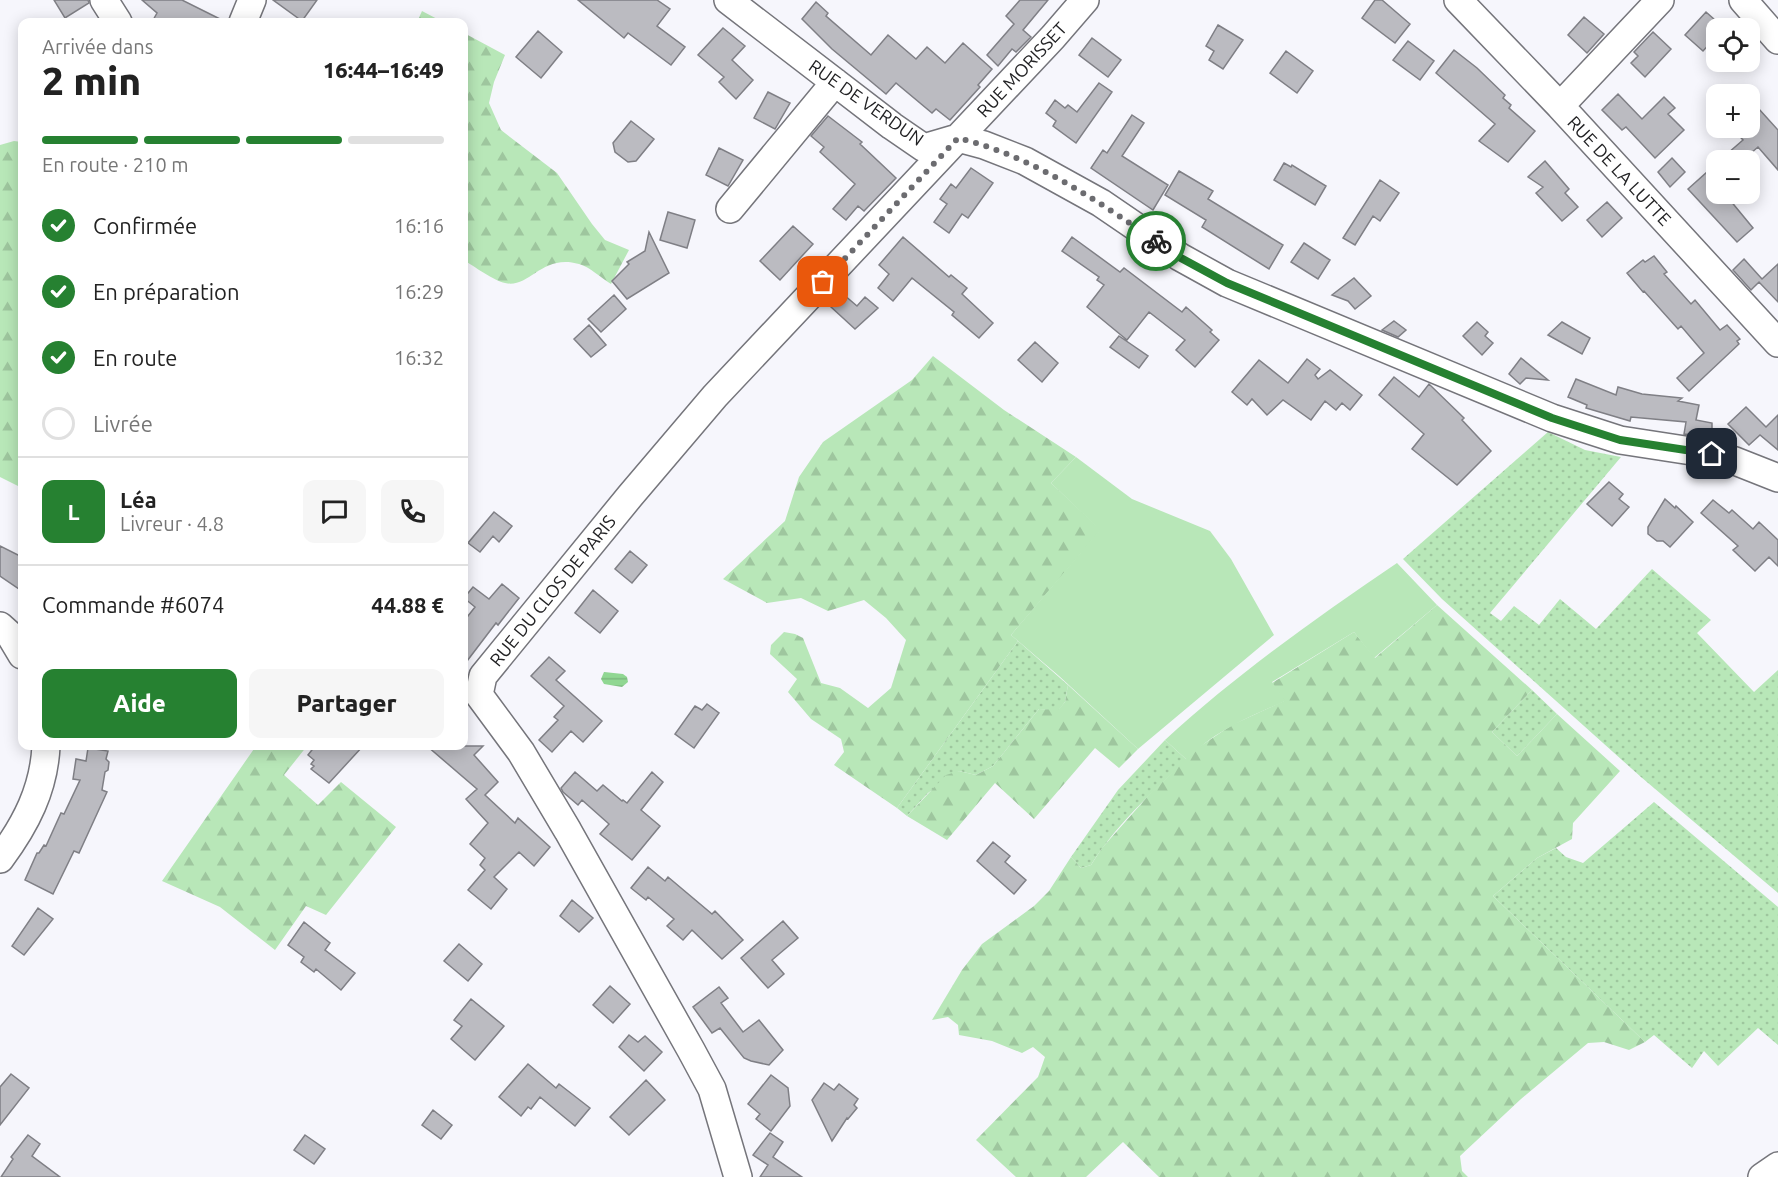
<!DOCTYPE html>
<html lang="fr">
<meta charset="utf-8">
<style>
body{margin:0;font-family:Ubuntu,sans-serif;background:#f6f6f6;color:#222;height:100vh;display:flex;flex-direction:column;font-size:22px;white-space:nowrap}
*{box-sizing:border-box;margin:0}
p{font-size:20px;color:#767676}
.icon{flex:none;width:33px;height:33px;fill:none;stroke:currentColor;stroke-width:2;stroke-linecap:round;stroke-linejoin:round}
.map{position:relative;flex:1;overflow:hidden}
.details{position:absolute;left:18px;top:18px;width:450px;height:732px;display:flex;flex-direction:column;background:#fff;border-radius:12px;box-shadow:0 3px 15px #0003}
.details>*{flex:none}
.controls{position:absolute;left:1706px;top:18px;display:grid;gap:12px}
.controls a{display:grid;place-items:center;width:54px;height:54px;border-radius:12px;background:#fff;box-shadow:0 3px 15px #0003;font-size:30px}
.pin{position:absolute;display:grid;place-items:center;width:51px;height:51px;color:#fff;margin:-26px;border-radius:12px;box-shadow:0 3px 9px #0006}
.courier{position:absolute;display:grid;place-items:center;width:60px;height:60px;margin:-30px;border:4px solid #268131;border-radius:50%;background:#fff;color:#222;box-shadow:0 2px 8px #0007}
.headline em{font-style:normal;font-weight:800}
.headline div{display:flex;flex-direction:column-reverse}
.headline{display:flex;align-items:center;justify-content:space-between;height:102px;padding:0 24px}
h1{font-size:39px;font-weight:800;line-height:45px}
.bar{display:grid;grid-template-columns:repeat(4,1fr);gap:9px 6px;align-content:center;height:72px;padding:0 24px}
.bar i{height:8px;border-radius:4px;background:#e0e0e0}
.bar .on{background:#268131}
.bar p{grid-column:span 4}
.line{display:flex;align-items:center;gap:15px;padding:0 24px;border-top:2px solid #e0e0e0}
.line div{flex:1}
.round{display:grid;place-items:center;flex:none;width:63px;height:63px;border-radius:12px;background:#f6f6f6}
ol{padding:0 24px;list-style:none}
li{display:flex;align-items:center;gap:18px;height:66px}
li p{margin-inline-start:auto}
li .icon{padding:6px;border-radius:50%;background:#268131;color:#fff;stroke-width:4}
li:last-child{color:#767676}
li i{width:33px;height:33px;border:3px solid #e0e0e0;border-radius:50%}
.button{display:flex;gap:12px;margin-top:auto;padding:12px 24px}
.button a{flex:1;height:69px;border-radius:12px;background:#268131;color:#fff;font-size:24px;font-weight:800;line-height:69px;text-align:center}
.button a+a{background:#f6f6f6;color:#222}
.map>svg:first-child{display:block}
.grass{fill:url(#grass-dots)}
.forest{fill:url(#forest-firs)}
.garden{fill:#b8e7b8}
.water{fill:url(#water-rules)}
.building{fill:#bbbbc1;stroke:#7f7f85;stroke-width:1.5}
.lines{fill:none;stroke-linecap:round;stroke-linejoin:round}
.minor-casing{stroke:#75757b;stroke-width:30}
.minor{stroke:#fff;stroke-width:27}
.done{stroke:#6c6c70;stroke-width:6;stroke-dasharray:0 10.8}
.route{stroke:#268131;stroke-width:8}
.labels{text-anchor:middle;stroke-width:4.5;stroke-linejoin:round;paint-order:stroke}
.street-label{font-size:18px;fill:#222224;stroke:#fff}
</style>
<div class="map">
<svg width="1778" height="1177" viewBox="0 0 1778 1177">
<defs>
<pattern id="grass-dots" width="8" height="8" patternUnits="userSpaceOnUse" patternTransform="scale(1.5)"><rect width="8" height="8" fill="#b8e7b8"/><path d="M2 2h.1M6 6h.1" fill="none" stroke="#9ec69e" stroke-width="1.8" stroke-linecap="round"/></pattern>
<pattern id="forest-firs" width="22" height="20" patternUnits="userSpaceOnUse" patternTransform="scale(1.5)"><rect width="22" height="20" fill="#b8e7b8"/><path d="M5 1l3.5 6h-7zM16 11l3.5 6h-7z" fill="#9ec69e"/></pattern>
<pattern id="water-rules" width="6" height="5" patternUnits="userSpaceOnUse" patternTransform="scale(1.5)"><rect width="6" height="5" fill="#90d792"/><path d="M0 2.5h6" fill="none" stroke="#7cb87e"/></pattern>
</defs>
<rect width="100%" height="100%" fill="#f6f6fc"/>
<!-- grass -->
<path class="grass" d="M1548,432L1585,450L1621,457L1490,613L1501,621L1514,606L1539,625L1560,599L1596,629L1652,569L1711,620L1697,633L1754,692L1778,670V893L1641,777L1442,599L1403,559Z
M1018,641L1068,685L1065,702L1058,711L1039,709L993,766L976,775L959,771L928,793L907,816L897,808Z
M1532,690L1557,714L1517,756L1492,732Z
M1165,740L1187,760C1152,792 1116,825 1091,865L1081,868L1071,857L1118,790Z
M1654,802L1778,907V1045L1758,1028L1718,1066L1704,1051L1692,1068L1654,1035L1645,1042L1493,896L1537,858L1556,848L1566,857L1583,863Z"/>
<!-- forest -->
<path class="forest" d="M422,11L443,22H417Z
M464,33L505,55L494,82L489,103L501,130L557,173L592,224L605,240L629,250L611,284C601,278 590,267 579,264C542,253 529,289 505,283C495,281 473,266 464,260Z
M14,141L22,142V488L0,477V145Z
M933,356L1004,410L1076,457L1051,483L1101,530L1011,635L1018,641L897,808L834,765L844,752L841,739L811,719L788,692L797,679L770,654L771,645L784,632L795,634L803,638L821,683L840,688L868,708L891,688L906,640L886,618L864,600L828,611L801,598L767,603L723,579L785,521L799,477L823,442L912,380Z
M1437,605L1532,690L1492,732L1517,756L1557,714L1620,771L1573,823L1572,839L1537,858L1493,896L1645,1042L1629,1050L1604,1042L1588,1043L1521,1099L1460,1156L1462,1171L1468,1177H1159L1123,1142L1086,1177H1016L976,1140L1038,1077L1045,1057L1033,1047L1022,1053L992,1041L959,1035L958,1025L948,1017L932,1020L962,970L982,944L1034,906L1049,891L1071,857L1081,868L1091,865L1102,848L1149,795L1199,747L1232,725L1284,701L1272,683L1354,632L1375,658Z
M1068,685L1138,749L1119,768L1095,748L1034,819L995,783L947,840L907,816L946,775L959,771L976,775L993,766L1039,709L1058,710L1065,702Z
M256,746H307L284,775L318,805L341,782L396,827L326,915L306,906L275,950L220,907L162,881Z"/>
<!-- garden -->
<path class="garden" d="M1076,457L1132,499L1210,531L1231,559L1274,635L1138,749L1059,676L1011,635L1100,530L1051,483Z
M1397,563L1437,605L1374,658L1354,632L1272,682L1285,701C1250,717 1213,731 1187,760L1165,740C1237,674 1316,618 1397,563Z"/>
<!-- water -->
<path class="water" d="M604,672L623,674L627,677L628,682L622,687L604,684L601,679Z"/>
<!-- building -->
<path class="building" d="M54,0H88L89,3L65,18Z
M142,0H182L226,22H152L157,13Z
M273,0H317L302,21Z
M578,0H657L670,9L657,26L685,47L671,65L628,33L624,38Z
M1020,0H1048L1023,30L1031,37L1016,52L1012,49L998,66L987,55L1014,24L1006,16Z
M1375,0H1382L1410,24L1395,43L1362,18Z
M816,2L828,13L826,16L871,55L888,35L916,59L927,47L945,63L963,43L992,69L978,85L980,87L950,120L936,109L932,113L896,83L886,94L832,49L802,19Z
M1706,12L1724,28H1716V37L1703,51L1685,35Z
M1584,17L1604,34L1587,53L1568,35Z
M1218,25L1243,40L1223,69L1209,60L1214,51L1206,46Z
M723,28L745,46L732,60L753,80L736,99L719,82L724,77L698,55Z
M538,31L562,52L541,78L516,57Z
M1653,32L1671,49L1645,77L1631,63L1638,56L1634,52Z
M1092,38L1121,60L1108,77L1079,55Z
M1408,41L1434,61L1420,80L1393,60Z
M1454,50L1477,68L1505,95L1503,98L1511,105L1509,108L1535,131L1508,162L1479,141L1495,124L1436,73Z
M1286,51L1313,71L1297,93L1270,73Z
M1099,83L1112,92L1076,143L1053,126L1056,121L1046,113L1055,100L1065,108L1068,105L1077,112Z
M768,92L790,103L775,129L754,118Z
M1618,94L1642,119L1664,97L1675,108L1668,114L1684,130L1655,158L1626,127L1622,130L1602,110Z
M1749,98L1778,130V170L1758,147L1743,160H1720L1743,140L1732,128H1749Z
M1132,115L1144,123L1122,156L1168,185L1153,210L1091,168L1103,150L1107,153Z
M828,116L862,142L860,144L896,178L864,211L858,206L846,220L833,209L855,184L820,152L824,147L811,136Z
M631,121L654,139L636,161L628,162L615,152L613,143Z
M719,148L743,160L728,186L706,175Z
M1672,158L1685,172L1670,187L1658,172Z
M1545,161L1569,189L1565,193L1578,207L1562,221L1536,193L1543,187L1528,177Z
M1284,163L1291,167L1292,165L1326,186L1315,205L1274,180Z
M1716,164V194H1725L1753,228L1737,242L1688,189Z
M971,168L993,183L968,218L962,214L949,233L934,222L947,204L940,199L951,184L956,188Z
M1179,171L1213,191L1208,199L1283,245L1269,269L1202,227L1206,220L1165,195Z
M1380,180L1399,193L1380,221L1373,216L1355,245L1343,238Z
M1607,202L1622,218L1602,237L1587,220Z
M668,212L695,220L687,248L660,240Z
M793,226L813,244L780,280L760,261Z
M649,232L669,273L627,299L612,281L629,264L627,262L645,251Z
M903,237L949,277L951,275L967,288L962,294L993,323L979,338L952,315L954,312L912,278L893,301L878,288L889,274L879,265Z
M1072,237L1120,272L1124,268L1182,312L1186,307L1212,330L1210,332L1219,340L1195,367L1176,350L1185,340L1149,312L1127,340L1087,307L1104,285L1097,280L1099,277L1062,251Z
M1304,243L1330,260L1318,279L1291,262Z
M1654,256L1667,272L1664,274L1691,304L1695,300L1720,330L1727,325L1740,339L1737,341L1739,344L1689,391L1677,378L1704,353L1681,326L1678,329L1644,291L1643,292L1627,273L1643,260L1645,262Z
M1744,259L1762,279L1778,264V302L1759,282L1751,290L1733,270Z
M1354,278L1371,296L1355,309L1348,301L1332,295Z
M843,294L857,306L865,297L878,308L855,329L831,307Z
M614,295L626,309L601,332L588,319Z
M1394,321L1406,330L1398,337L1382,330Z
M1477,322L1488,332L1485,336L1493,343L1482,355L1463,336Z
M1562,322L1590,338L1582,354L1548,335Z
M589,325L606,345L591,357L574,339Z
M1119,336L1148,356L1139,368L1110,347Z
M1035,342L1058,363L1042,382L1018,360Z
M1521,358L1548,380L1526,378L1520,384L1509,374Z
M1307,359L1320,369L1315,375L1318,379L1330,370L1362,395L1350,410L1342,403L1336,410L1325,401L1311,420L1283,400L1267,415L1252,399L1247,405L1232,392L1259,360L1288,383Z
M1394,377L1419,397L1429,384L1464,418L1462,420L1491,451L1457,485L1412,449L1424,434L1379,395Z
M1576,379L1616,395L1618,387L1642,394L1682,398L1678,401L1699,405L1696,420L1712,423V438L1684,434L1686,422L1631,417L1630,421L1586,408L1587,405L1568,397Z
M1746,407L1766,427L1778,415V450L1760,435L1749,445L1728,424Z
M1609,482L1623,494L1619,499L1629,507L1612,526L1587,504Z
M1665,499L1675,508L1676,506L1693,522L1670,547L1663,541H1657L1648,534V527Z
M1713,500L1729,513L1732,510L1753,529L1759,522L1778,540V566L1769,557L1755,571L1733,550L1738,546L1701,513Z
M494,512L512,526L499,542L493,536L480,552L468,543Z
M0,546L22,557V591L0,576Z
M630,551L647,565L632,583L615,569Z
M502,584L519,598L498,625L496,623L464,665V621L475,607L464,598L473,587L489,599Z
M593,590L618,611L600,633L575,613Z
M549,657L565,671L556,680L602,721L583,742L571,731L552,752L539,740L558,720L554,717L564,706L531,676Z
M707,704L719,713L694,748L675,734L695,706L702,710Z
M315,746H363L329,783L311,769L314,766L311,764L314,760L308,755Z
M427,746H483L474,755L498,782L485,795L515,823L518,818L550,847L534,866L519,852L494,877L507,889L491,909L468,890L485,870L480,865L485,858L470,844L488,823L466,799L477,789Z
M88,748L108,751L106,759L109,762L108,770L105,772L102,790L107,792L79,853L74,851L53,894L25,880L37,853H39L44,845L46,846L61,813L64,814L80,780L73,779L76,759L86,761Z
M575,772L597,791L603,785L622,801L623,800L627,803L652,772L663,782L641,810L660,826L632,860L600,834L609,824L582,800L578,805L563,792L561,788Z
M993,842L1010,856L1005,862L1026,880L1014,894L977,861Z
M648,867L665,881L668,877L712,914L715,911L743,940L722,959L692,930L683,940L667,926L674,919L648,897L646,900L631,888Z
M572,900L593,918L579,932L560,916Z
M38,908L53,919L24,955L12,946Z
M783,921L798,938L772,960L784,974L768,988L741,958Z
M304,922L330,943L325,950L355,973L341,990L316,969L314,972L301,962L304,957L288,945Z
M459,944L482,964L468,981L444,961Z
M610,986L630,1004L613,1023L593,1005Z
M719,987L728,998L721,1003L743,1032L759,1020L783,1050L769,1065L751,1061L744,1058L720,1028L712,1033L693,1007Z
M471,999L504,1026L475,1060L451,1039L462,1026L454,1020Z
M629,1035L638,1042L645,1036L662,1052L644,1071L619,1047Z
M528,1064L556,1088L559,1084L590,1108L575,1126L540,1097L531,1109L528,1107L521,1116L499,1097Z
M11,1074L29,1088L0,1125V1087Z
M771,1075L788,1088L790,1106L771,1131L756,1119L760,1114L748,1104Z
M646,1080L665,1100L629,1135L610,1117Z
M824,1083L834,1090L839,1084L858,1099L854,1105L857,1108L848,1119L847,1118L832,1141L812,1100Z
M433,1110L452,1125L441,1139L422,1125Z
M770,1133L783,1142L773,1157L802,1177H760L768,1165L753,1155Z
M28,1135L40,1144L32,1156L60,1177H1L13,1159L11,1157Z
M305,1135L325,1149L314,1164L294,1150Z"/>
<g class="lines">
<!-- minor casing -->
<g class="minor-casing">
<path id="minor" d="M104,0L118,22
M728,0L892,126L924,148L958,138L984,145L1025,161L1101,203L1180,257L1227,283L1552,418L1620,440L1711,454L1735,461L1778,478
M1458,0L1560,106L1778,343
M1743,0L1778,40
M243,22L252,0
M1560,106L1660,0
M730,209L835,82
M0,626L10,635L22,655
M0,859C26,824 44,789 46,746
M738,1177L712,1089L691,1050L568,831L521,752L479,695L483,676L630,496L715,396L1053,37L1085,0
M1762,1177L1778,1166"/>
</g>
<!-- minor -->
<use href="#minor" class="minor"/>
</g>
<g class="lines">
<!-- done -->
<path class="done" d="M823,282L958,138C1031,156 1095,199 1156,241"/>
<!-- route -->
<path class="route" d="M1156,241L1179,257L1227,283L1552,418L1620,440L1712,454"/>
</g>
<g class="labels">
<!-- street labels -->
<g class="street-label">
<text transform="translate(1022 70) rotate(-47)" y="6">RUE MORISSET</text>
<text transform="translate(866 103) rotate(35)" y="6">RUE DE VERDUN</text>
<text transform="translate(1619 171) rotate(47)" y="6">RUE DE LA LUTTE</text>
<text transform="translate(553 591) rotate(-51)" y="6">RUE DU CLOS DE PARIS</text>
</g>
</g>
</svg>
<div class="controls">
<a><svg class="icon" aria-label="locate" viewBox="0 0 24 24"><circle cx="12" cy="12" r="6"/><path d="M12 2v4M12 18v4M2 12h4M18 12h4"/></svg></a>
<a>+</a>
<a>−</a>
</div>
<div class="pin" style="left:823px;top:282px;background:#ea580c"><svg class="icon" aria-label="bag" viewBox="0 0 24 24"><path d="M5 8h14l-1 12H6zM9 8a3 3 0 0 1 6 0"/></svg></div>
<div class="pin" style="left:1712px;top:454px;background:#1f2937"><svg class="icon" aria-label="home" viewBox="0 0 24 24"><path d="M3 11l9-7 9 7M6 9v11h12V9"/></svg></div>
<div class="courier" style="left:1156px;top:241px"><svg class="icon" aria-label="bike" viewBox="0 0 24 24"><circle cx="6" cy="16" r="4"/><circle cx="18" cy="16" r="4"/><path d="M6 16l4-8h5l3 8M10 8l3 8H6M13 5h3"/></svg></div>
<section class="details">
<div class="headline"><div><h1>2 min</h1><p>Arrivée dans</p></div><em>16:44–16:49</em></div>
<div class="bar"><i class="on"></i><i class="on"></i><i class="on"></i><i></i><p>En route · 210 m</p></div>
<ol>
<li><svg class="icon" aria-label="check" viewBox="0 0 24 24"><path d="M5 12l5 5 9-10"/></svg>Confirmée<p>16:16</p></li>
<li><svg class="icon" aria-label="check" viewBox="0 0 24 24"><path d="M5 12l5 5 9-10"/></svg>En préparation<p>16:29</p></li>
<li><svg class="icon" aria-label="check" viewBox="0 0 24 24"><path d="M5 12l5 5 9-10"/></svg>En route<p>16:32</p></li>
<li><i></i>Livrée</li>
</ol>
<div class="line" style="height:108px"><b class="round" style="background:#268131;color:#fff">L</b><div><b>Léa</b><p>Livreur · 4.8</p></div><a class="round"><svg class="icon" aria-label="chat" viewBox="0 0 24 24"><path d="M4 5h16v11H9l-5 4z"/></svg></a><a class="round"><svg class="icon" aria-label="phone" viewBox="0 0 24 24"><path d="M5 4h4l2 5-3 2q2 4 5 5l2-3 5 2v4C11 20 4 13 5 4z"/></svg></a></div>
<div class="line" style="height:78px"><div>Commande #6074</div><b>44.88 €</b></div>
<div class="button"><a>Aide</a><a>Partager</a></div>
</section>
</div>
